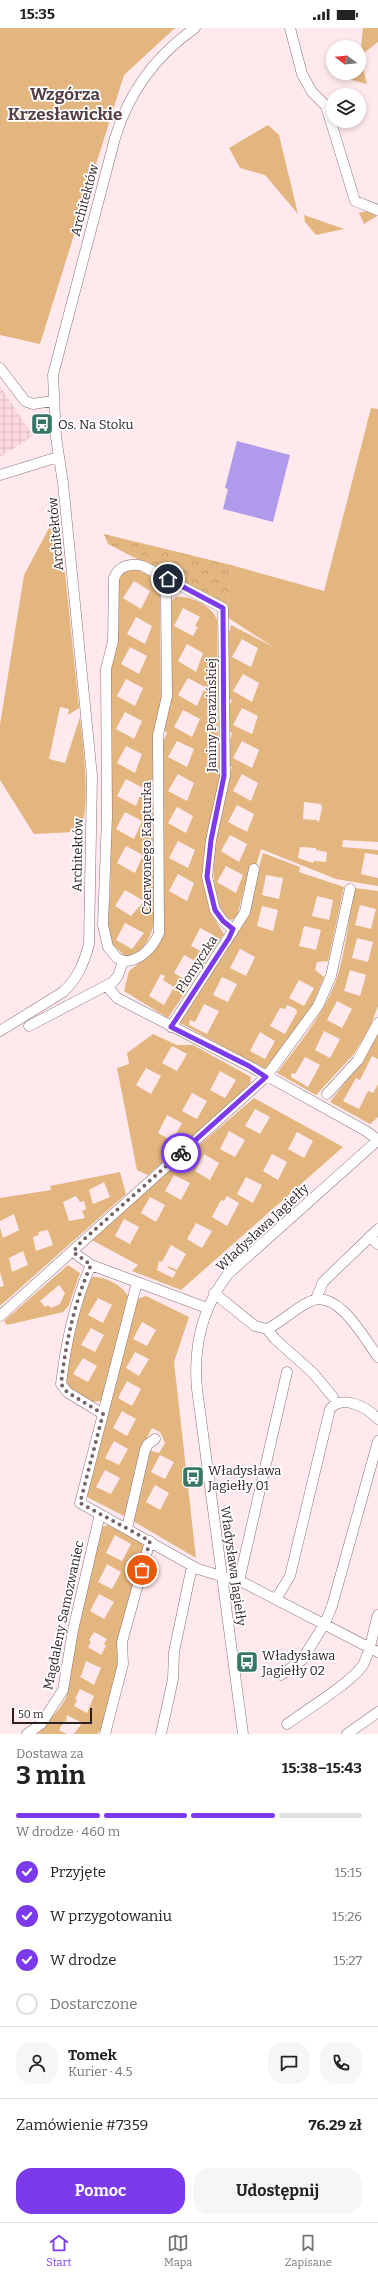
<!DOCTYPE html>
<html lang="pl">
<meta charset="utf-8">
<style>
body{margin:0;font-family:Bitter,serif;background:#f6f6f6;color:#222;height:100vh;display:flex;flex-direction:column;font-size:15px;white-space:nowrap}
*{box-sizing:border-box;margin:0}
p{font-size:13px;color:#767676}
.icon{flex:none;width:22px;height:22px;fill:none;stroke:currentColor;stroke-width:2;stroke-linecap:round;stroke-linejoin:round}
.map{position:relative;height:1706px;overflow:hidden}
.details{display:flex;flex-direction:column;background:#fff;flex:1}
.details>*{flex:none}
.needle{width:26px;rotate:286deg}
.fabs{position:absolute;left:326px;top:12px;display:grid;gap:8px}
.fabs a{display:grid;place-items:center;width:40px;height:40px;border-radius:50%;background:#fff;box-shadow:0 2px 6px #0003;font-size:20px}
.scale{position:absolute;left:12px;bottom:10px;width:80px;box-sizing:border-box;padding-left:4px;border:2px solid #291f21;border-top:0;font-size:11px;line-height:14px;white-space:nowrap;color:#291f21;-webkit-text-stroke:3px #fff;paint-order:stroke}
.pin{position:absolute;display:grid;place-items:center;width:34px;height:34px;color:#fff;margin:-17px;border:2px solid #fff;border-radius:50%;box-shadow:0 1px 4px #0007}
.courier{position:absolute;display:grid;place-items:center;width:40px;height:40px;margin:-20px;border:3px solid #7c3aed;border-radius:50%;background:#fff;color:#222;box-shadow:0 1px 5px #0007}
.headline em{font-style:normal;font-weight:700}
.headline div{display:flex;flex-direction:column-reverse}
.headline{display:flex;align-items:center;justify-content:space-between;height:68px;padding:0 16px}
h1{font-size:26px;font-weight:700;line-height:30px}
.bar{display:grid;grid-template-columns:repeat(4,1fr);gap:6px 4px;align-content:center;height:48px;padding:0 16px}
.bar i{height:5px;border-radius:3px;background:#e0e0e0}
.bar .active{background:#7c3aed}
.bar p{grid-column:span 4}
.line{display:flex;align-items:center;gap:10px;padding:0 16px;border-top:1px solid #e0e0e0}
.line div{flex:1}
.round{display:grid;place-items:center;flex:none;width:42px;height:42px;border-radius:16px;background:#f6f6f6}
ol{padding:0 16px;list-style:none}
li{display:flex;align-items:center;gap:12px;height:44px}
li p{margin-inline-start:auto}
li .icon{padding:4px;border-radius:50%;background:#7c3aed;color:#fff;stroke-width:4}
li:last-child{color:#767676}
li i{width:22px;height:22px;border:2px solid #e0e0e0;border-radius:50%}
.primary-button{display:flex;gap:8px;margin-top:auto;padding:8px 16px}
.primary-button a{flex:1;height:46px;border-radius:16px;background:#7c3aed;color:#fff;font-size:16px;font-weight:700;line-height:46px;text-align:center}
.primary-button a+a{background:#f6f6f6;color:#222}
.status{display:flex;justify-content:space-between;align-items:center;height:28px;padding:0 20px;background:#fff;direction:ltr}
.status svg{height:11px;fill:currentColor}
.menu{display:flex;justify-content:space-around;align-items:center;height:56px;border-top:1px solid #e0e0e0;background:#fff;font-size:11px;color:#767676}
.menu a{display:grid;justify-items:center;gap:2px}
.menu .active{color:#7c3aed}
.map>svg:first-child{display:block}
.industrial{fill:url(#industrial-grid)}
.green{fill:#e4b67f;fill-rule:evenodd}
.forest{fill:url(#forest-crowns)}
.water{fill:#af9aeb}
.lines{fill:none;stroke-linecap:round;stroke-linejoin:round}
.street-casing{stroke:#8a7277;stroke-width:11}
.street{stroke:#fff;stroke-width:10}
.done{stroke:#746668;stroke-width:4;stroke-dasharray:0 7.2}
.route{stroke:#7c3aed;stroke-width:5}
.labels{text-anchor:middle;stroke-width:3.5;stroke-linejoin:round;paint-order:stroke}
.street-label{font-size:13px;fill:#291f21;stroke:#fff}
.poi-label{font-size:13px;fill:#291f21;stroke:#fff;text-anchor:start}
.district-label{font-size:17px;font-weight:bold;fill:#543e43;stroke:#fff}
</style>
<div class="status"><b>15:35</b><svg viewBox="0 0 49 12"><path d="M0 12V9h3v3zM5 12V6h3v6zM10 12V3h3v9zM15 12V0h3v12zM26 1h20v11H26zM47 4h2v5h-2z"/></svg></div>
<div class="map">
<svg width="378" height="1706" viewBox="0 0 378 1706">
<defs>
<pattern id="industrial-grid" width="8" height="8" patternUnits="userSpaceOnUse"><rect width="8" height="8" fill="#fdd9e1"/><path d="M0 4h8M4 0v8" fill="none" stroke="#d9bac1"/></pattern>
<pattern id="forest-crowns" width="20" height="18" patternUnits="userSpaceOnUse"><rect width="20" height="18" fill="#e4b67f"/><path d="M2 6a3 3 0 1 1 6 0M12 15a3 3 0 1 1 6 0" fill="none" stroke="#c49c6d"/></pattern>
</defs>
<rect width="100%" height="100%" fill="#ffe9ed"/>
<!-- industrial -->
<path class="industrial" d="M0,358L33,408L0,429Z"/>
<!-- green -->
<path class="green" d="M0,0H175L124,47L40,316L0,307Z
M363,0H378V14L360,28Z
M361,32L367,56L344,50L346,45H359Z
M268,97L279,107L298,186L265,147L240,140L229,120Z
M367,183L377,188L364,196L359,185Z
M304,187L344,201L316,207L305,194Z
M371,380L378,381V814L343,812L342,819L378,822V827L365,825L361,846L378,850V858L336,851L261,821L256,838L250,837L238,885L235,891L228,892C200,860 218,776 232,739L228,738V718L232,705L227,703L228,681L232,672L228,670L227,612L231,597L273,619L227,589L231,537L324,563ZM242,611L258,620L251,639L232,629ZM243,646L259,655L252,674L233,663ZM242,680L258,688L252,706L233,697ZM242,713L259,722L252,740L233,730ZM242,746L258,755L251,773L233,763ZM304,774L321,776L322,780L319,794L316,792L303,791ZM237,777L254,786L247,804L228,794ZM230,807L247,816L239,834L221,823ZM300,819L316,820V822L327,824L326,834L314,833L313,835L298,830ZM226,838L243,847L236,865L217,854Z
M49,500L61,506L79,680L68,687L69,681L60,679L49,731L65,735L80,689C82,707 93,792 78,801H74V804L34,806L0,752V697L24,547Z
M130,542C145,542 155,549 160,563L161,673L154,703V893C152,908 143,927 126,929L109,913L106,902L110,870L111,814L110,640C122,613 118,580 118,551L123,545ZM134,553L150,563L141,581L123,570ZM136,589L152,598L145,616L127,606ZM130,619L147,628L139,646L121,636ZM126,651L143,660L135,678L117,668ZM125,684L142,693L134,711L116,701ZM126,718L142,726L135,745L117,735ZM126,751L143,760L136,778L117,768ZM125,784L142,793L134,811L116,801ZM126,818L143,827L135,845L117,835ZM125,862L144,873L131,888L115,878ZM125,895L144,905L132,921L116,912Z
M176,569C191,567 213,579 217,592L219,755L204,852L211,886L224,906L168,990L124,963L129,943L154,923L163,714L167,705L162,700L171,676V573ZM183,580L200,589L195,598L198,599L193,608L174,598ZM187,616L203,625L196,644L178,633ZM188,650L205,659L197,678L178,667ZM183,682L200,691L192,709L174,699ZM177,713L194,721L187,739L168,729ZM178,746L194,755L187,773L168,763ZM177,779L193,788L186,805L168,795ZM178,813L195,822L188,840L169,830ZM178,846L194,855L187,873L169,863ZM200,900L215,908L206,926L191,918ZM184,927L199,935L189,954L174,945ZM161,946L165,948L163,952L174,959L164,977L149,968Z
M263,825L300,839L299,844L344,859L328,933L317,934L315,942L324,949L309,985L265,1041L180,995V990L242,898L246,888ZM266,847L283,850L279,871L262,867ZM317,868L333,872L329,892L312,888ZM262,878L278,882L273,903L257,898ZM304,898L321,902L316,922L299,918ZM240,921L255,929L246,948L230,940ZM222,949L237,956L228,974L213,967ZM299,952L314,960L304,978L289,970ZM204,976L219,983L207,1006L189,997L190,992L195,994ZM287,977L296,981L297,984L285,1006L270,998L280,980L285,981ZM260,1004L275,1013L265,1031L250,1023Z
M355,860L378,863V978L370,999L354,1026L316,1067L277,1045C299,1016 323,987 336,953C345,928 349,887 355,860ZM360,877L376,881L371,901L355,897ZM357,910L373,914L368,934L352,930ZM350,942L366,947L360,968L344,963ZM337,973L352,981L342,1000L327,992ZM324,1003L340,1011L330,1030L315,1022ZM305,1029L320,1037L308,1059L291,1049L292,1045L295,1046Z
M378,1004V1031L372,1028L360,1052L356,1050L343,1073L359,1081L368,1063L373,1065L378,1056V1089L370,1096L330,1074L368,1025Z
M153,1006L177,1017H193L251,1049L250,1058L148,1147L137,1142L117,1040L129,1036L127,1025ZM172,1018L187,1026L177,1043L162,1035ZM146,1040L161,1048L151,1066L136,1057ZM220,1043L236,1052L225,1070L210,1062ZM192,1065L207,1073L197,1091L182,1083ZM167,1087L182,1095L172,1113L158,1105Z
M254,1070L343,1119L181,1262L132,1243L138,1237L90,1211ZM255,1081L270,1089L260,1106L245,1098ZM229,1103L245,1112L235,1129L220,1121ZM297,1104L313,1113L304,1130L288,1121ZM204,1126L219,1135L210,1152L195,1143ZM272,1126L287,1134L278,1152L263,1143ZM174,1147L190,1155L181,1172L165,1163ZM246,1149L262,1157L253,1175L237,1166ZM227,1168L239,1175L227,1198L212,1189L221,1172L224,1173ZM150,1169L165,1177L156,1194L141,1185ZM124,1191L139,1199L130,1216L115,1208ZM196,1195L212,1203L202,1220L187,1211ZM171,1217L186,1226L177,1242L168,1238L167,1239L176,1244L173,1250L157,1242L159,1233L162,1234Z
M120,1144L126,1166L0,1278V1259L4,1258L0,1244V1200L3,1210L19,1202L14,1186L0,1193V1170L51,1162L50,1158ZM104,1154L110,1169L93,1176L89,1162ZM76,1168L80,1174L84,1173L86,1181L82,1183L85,1190L69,1193L63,1174ZM48,1202L53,1217L36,1223L33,1209L39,1207L38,1204ZM23,1223L28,1237L12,1244L9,1230Z
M68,1237L80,1245L69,1277L63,1284L7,1297L4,1293ZM59,1257L65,1265L60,1276L51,1280L48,1277L45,1279L40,1273Z
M93,1249C105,1248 123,1258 128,1268L104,1368L101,1373L93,1374L65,1357L75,1293L89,1253ZM98,1270L112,1277L103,1295L88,1287ZM91,1300L104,1307L95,1324L81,1317ZM83,1330L97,1338L88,1354L73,1346Z
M146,1268L189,1289L174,1334L196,1530L133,1493L149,1422L159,1425L165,1415L160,1404L152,1400L142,1419L127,1484L124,1488L87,1469V1460L137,1271ZM142,1294L156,1302L147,1318L133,1311ZM135,1324L149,1331L139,1348L126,1340ZM127,1353L141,1361L132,1378L118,1370ZM122,1383L136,1391L127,1408L113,1400ZM114,1413L128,1421L119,1437L105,1430ZM160,1427L174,1434L165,1451L151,1444ZM105,1442L120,1450L111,1466L96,1459ZM155,1457L169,1465L160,1482L146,1474Z
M108,1497L142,1514L144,1521L117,1621V1644L102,1701L97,1706H74L82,1695L67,1687L66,1694L64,1693L59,1702L67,1706H37L59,1681L66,1670L77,1605L102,1499ZM115,1507L131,1516L122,1533L106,1525ZM105,1535L121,1544L112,1561L98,1554L107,1537ZM99,1566L114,1574L104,1591L90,1583ZM94,1604L107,1611L104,1616L106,1618L101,1627L88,1619L91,1614L89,1612ZM86,1633L101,1640L94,1657L79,1648H81ZM80,1661L94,1668L87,1685L74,1678L77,1672L75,1671Z"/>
<!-- forest -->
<path class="forest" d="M104,506L231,537L227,589V577L108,516Z"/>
<!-- water -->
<path class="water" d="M237,413L290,427L273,494L223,481L228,461L225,460Z"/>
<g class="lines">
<!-- street casing -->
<g class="street-casing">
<path id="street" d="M290,0L302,46L312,64L326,78L355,173L378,182
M0,340L25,373L33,376L52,373
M0,447L58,429
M123,933L117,930L108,919L103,897L107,788L106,641L113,613L114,550C119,537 131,535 143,538L223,580L225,748L211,812L207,849L215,882L223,893L233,901
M107,958L117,970L249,1038L366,1103L378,1112
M29,998L113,954L118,948L123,933C139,934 153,920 159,905L158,707L167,668L166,569L161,547
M171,999L245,884L254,841
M0,1003L63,964C78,950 84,935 89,916L92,748L63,455L56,409L53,347L115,110C129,64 155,28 195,0
M327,1066L358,1032L378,995
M369,1209L378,1216
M73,1224L91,1237
M214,1265L255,1298L267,1301C282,1294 294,1281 309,1274C337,1259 364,1310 378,1329
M316,1271L323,1254L378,1201
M207,1280L137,1254L80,1475L198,1541L244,1555L378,1624
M0,1288L266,1049L318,978L331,948L350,861
M267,1301L275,1311L313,1345L333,1369
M103,1386L67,1364L61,1356C66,1314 74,1275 91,1237L137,1254
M127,1500L145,1422L148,1416L155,1411
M239,1553L287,1344
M276,1571L290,1548L330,1381C342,1366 367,1379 378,1391
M281,1647L302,1632L325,1595L332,1578L378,1413
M287,1696C305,1683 352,1654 363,1637C371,1623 373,1602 378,1587
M27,1706L41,1696L63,1662L73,1602L100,1486
M105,1706L123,1636L122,1614L150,1513
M161,1706L173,1651L174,1624L192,1538
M243,1706L197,1361C193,1319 202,1280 228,1246L378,1112
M347,1706L378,1684"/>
</g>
<!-- street -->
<use href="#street" class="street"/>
</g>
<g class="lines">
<!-- done -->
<path class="done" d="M142,1542L150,1513L80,1475L103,1386L67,1364L61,1356C66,1314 74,1275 91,1237L73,1224L81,1214L181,1125"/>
<!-- route -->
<path class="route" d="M168,551L223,580L224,748L211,812L207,849L215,882L223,893L233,901L229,910L171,999L249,1038L266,1049L181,1125"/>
</g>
<!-- icons -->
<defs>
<g id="bus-square" transform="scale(1.15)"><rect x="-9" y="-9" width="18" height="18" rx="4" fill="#367766" stroke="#fff"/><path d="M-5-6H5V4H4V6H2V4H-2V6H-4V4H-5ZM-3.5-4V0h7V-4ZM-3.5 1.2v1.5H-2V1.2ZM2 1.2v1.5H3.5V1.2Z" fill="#fff"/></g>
</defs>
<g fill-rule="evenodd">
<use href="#bus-square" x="42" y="396"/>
<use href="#bus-square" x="193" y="1449"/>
<use href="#bus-square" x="247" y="1634"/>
</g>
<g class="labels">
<!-- street labels -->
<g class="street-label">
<text transform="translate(84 172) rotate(-75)" y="5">Architektów</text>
<text transform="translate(55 506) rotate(-95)" y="5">Architektów</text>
<text transform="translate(211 687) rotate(-90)" y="5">Janiny Porazińskiej</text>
<text transform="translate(146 820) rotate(-90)" y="5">Czerwonego Kapturka</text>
<text transform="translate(77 827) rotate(-89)" y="5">Architektów</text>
<text transform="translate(196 936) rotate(-57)" y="5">Płomyczka</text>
<text transform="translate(262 1199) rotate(-43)" y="5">Władysława Jagiełły</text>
<text transform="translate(234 1538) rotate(82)" y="5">Władysława Jagiełły</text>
<text transform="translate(63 1587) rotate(-78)" y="5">Magdaleny Samozwaniec</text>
</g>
<!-- poi labels -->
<g class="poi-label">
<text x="58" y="401">Os. Na Stoku</text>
<text x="208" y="1447">Władysława<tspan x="208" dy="15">Jagiełły 01</tspan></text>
<text x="262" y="1632">Władysława<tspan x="262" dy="15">Jagiełły 02</tspan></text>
</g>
<!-- district labels -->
<g class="district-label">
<text x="65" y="72">Wzgórza<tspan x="65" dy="20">Krzesławickie</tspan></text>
</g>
</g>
</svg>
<div class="fabs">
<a><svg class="needle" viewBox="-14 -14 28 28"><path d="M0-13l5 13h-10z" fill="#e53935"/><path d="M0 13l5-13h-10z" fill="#767676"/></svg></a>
<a><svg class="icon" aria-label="layers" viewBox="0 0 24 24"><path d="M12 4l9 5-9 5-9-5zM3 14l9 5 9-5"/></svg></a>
</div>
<div class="scale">50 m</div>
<div class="pin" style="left:142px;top:1542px;background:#ea580c"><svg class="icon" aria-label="bag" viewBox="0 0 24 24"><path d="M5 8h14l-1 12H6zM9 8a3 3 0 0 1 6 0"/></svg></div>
<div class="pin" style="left:168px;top:551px;background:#1f2937"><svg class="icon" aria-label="home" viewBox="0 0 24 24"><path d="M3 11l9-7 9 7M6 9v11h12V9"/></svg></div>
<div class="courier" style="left:181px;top:1125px"><svg class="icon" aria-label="bike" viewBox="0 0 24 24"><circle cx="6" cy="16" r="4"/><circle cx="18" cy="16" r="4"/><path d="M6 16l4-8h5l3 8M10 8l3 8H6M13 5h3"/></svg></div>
</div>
<section class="details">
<div class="headline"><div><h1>3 min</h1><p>Dostawa za</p></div><em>15:38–15:43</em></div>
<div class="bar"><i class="active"></i><i class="active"></i><i class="active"></i><i></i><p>W drodze · 460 m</p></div>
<ol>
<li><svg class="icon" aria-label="check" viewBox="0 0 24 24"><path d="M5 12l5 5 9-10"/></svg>Przyjęte<p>15:15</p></li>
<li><svg class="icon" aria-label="check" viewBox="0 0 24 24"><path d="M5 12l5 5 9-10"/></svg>W przygotowaniu<p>15:26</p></li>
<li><svg class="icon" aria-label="check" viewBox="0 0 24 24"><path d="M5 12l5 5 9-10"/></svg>W drodze<p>15:27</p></li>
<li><i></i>Dostarczone</li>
</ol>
<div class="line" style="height:72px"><a class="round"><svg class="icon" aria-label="person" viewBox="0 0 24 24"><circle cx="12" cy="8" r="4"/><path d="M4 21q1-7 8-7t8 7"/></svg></a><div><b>Tomek</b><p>Kurier · 4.5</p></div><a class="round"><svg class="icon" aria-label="chat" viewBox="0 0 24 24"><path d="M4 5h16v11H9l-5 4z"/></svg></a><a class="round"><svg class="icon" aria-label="phone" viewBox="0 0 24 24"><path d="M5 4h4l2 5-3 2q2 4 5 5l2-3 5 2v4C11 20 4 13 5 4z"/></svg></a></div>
<div class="line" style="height:52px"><div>Zamówienie #7359</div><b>76.29 zł</b></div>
<div class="primary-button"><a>Pomoc</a><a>Udostępnij</a></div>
</section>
<nav class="menu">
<a class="active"><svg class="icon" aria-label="home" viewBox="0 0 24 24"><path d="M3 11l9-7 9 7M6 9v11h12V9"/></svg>Start</a>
<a><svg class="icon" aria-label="map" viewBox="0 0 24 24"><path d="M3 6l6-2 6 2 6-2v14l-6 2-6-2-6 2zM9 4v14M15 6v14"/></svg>Mapa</a>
<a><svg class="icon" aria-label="saved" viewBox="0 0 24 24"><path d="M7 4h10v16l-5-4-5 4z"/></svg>Zapisane</a>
</nav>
